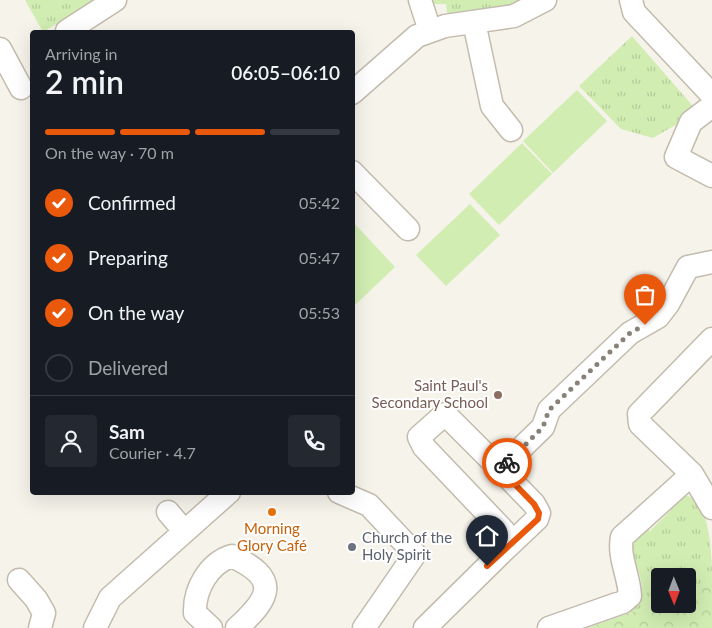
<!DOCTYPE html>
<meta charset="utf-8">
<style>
body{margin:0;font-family:Lato,sans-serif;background:#242831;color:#f1f3f6;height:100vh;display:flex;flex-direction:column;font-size:19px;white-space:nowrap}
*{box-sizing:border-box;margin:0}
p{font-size:16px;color:#9ea1a6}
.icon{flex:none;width:28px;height:28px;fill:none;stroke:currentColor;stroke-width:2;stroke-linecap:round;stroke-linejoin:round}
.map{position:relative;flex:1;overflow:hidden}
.details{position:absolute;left:30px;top:30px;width:325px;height:465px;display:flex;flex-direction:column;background:#171b24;border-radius:5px;box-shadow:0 5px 20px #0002}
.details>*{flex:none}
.needle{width:32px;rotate:179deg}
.fabs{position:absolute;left:651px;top:568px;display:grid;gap:10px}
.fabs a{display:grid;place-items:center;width:45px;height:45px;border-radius:5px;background:#171b24;box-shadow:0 5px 20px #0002;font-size:25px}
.pin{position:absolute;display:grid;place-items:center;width:42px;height:42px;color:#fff;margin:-51px -21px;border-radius:50% 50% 50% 0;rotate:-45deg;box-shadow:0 0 5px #0007}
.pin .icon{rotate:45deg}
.courier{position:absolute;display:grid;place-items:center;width:50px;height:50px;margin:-25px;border:4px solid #ea580c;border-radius:50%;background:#fff;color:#222;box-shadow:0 1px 6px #0007}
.overview em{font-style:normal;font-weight:600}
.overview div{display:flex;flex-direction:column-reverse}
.overview{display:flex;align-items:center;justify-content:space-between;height:85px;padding:0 15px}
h1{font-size:32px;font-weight:600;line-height:38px}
.bar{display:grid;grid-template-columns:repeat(4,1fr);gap:8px 5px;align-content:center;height:60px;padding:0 15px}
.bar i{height:6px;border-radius:4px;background:#363941}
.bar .current{background:#ea580c}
.bar p{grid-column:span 4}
.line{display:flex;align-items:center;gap:12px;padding:0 15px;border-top:1px solid #363941}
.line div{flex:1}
.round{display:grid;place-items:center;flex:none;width:52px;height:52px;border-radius:5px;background:#242831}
ol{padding:0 15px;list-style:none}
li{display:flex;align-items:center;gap:15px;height:55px}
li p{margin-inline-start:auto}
li .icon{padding:5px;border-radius:50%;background:#ea580c;color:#fff;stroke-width:4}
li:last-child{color:#9ea1a6}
li i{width:28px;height:28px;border:2px solid #363941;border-radius:50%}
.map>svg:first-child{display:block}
.grass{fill:url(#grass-tufts)}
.park{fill:url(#park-crowns)}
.garden{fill:#d1edb2}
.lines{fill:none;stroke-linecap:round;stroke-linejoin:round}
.minor-casing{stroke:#c3bbad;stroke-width:25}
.minor{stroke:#fff;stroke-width:22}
.done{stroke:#888177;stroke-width:5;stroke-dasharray:0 9}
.route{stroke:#ea580c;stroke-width:6}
.education-dot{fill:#8d6e63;stroke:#fff;stroke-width:2}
.food-dot{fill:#e8710a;stroke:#fff;stroke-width:2}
.worship-dot{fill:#6b7280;stroke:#fff;stroke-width:2}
.labels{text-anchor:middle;stroke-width:4;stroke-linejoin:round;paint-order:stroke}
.education-label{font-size:15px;fill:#785e54;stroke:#fff;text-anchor:end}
.food-label{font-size:15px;fill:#c56008;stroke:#fff}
.worship-label{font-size:15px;fill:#5b616d;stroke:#fff;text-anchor:start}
</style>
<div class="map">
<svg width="712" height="628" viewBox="0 0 712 628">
<defs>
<pattern id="grass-tufts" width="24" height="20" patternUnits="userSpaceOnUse" patternTransform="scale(1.25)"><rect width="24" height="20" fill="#d1edb2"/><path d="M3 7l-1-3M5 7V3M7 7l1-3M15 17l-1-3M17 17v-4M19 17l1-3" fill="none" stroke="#b5cc9a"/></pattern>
<pattern id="park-crowns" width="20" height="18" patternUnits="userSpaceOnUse" patternTransform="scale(1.25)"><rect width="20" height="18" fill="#d1edb2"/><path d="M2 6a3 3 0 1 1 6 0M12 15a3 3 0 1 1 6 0" fill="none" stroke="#b5cc9a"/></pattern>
</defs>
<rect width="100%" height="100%" fill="#f6f3eb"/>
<!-- grass -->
<path class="grass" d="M25,0H96L43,32Z
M432,0H522L504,8L448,19L446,4H433Z
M632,36L698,112L653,138L621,129L579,86Z
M681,495C712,495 712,558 712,583L688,592V576H660V602L630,613C633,608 639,602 641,596C646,583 632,559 631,544L646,528L650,531L670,511L668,508Z"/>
<!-- park -->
<path class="park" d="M712,583V628H588L660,602L688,604V592Z"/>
<!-- garden -->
<path class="garden" d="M577,90L607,121L553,173L523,141Z
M522,143L552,174L499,225L469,194Z
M470,204L500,235L446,286L416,255Z
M353,222L395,267L353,307Z"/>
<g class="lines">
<!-- minor casing -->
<g class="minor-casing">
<path id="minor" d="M420,0L430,31
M631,0L634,12L712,95
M474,22L492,106L511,130
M67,31L115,0
M0,49L21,88
M352,93L417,36L445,26L514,16L545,0
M712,106L691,122L676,157L712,176
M352,172L408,229
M712,339L639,414L640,424L692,474L712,508
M339,492L369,505L415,554L364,628
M168,512L184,531
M500,554L537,519L539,513L534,504L500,469
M19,580L36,599L44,613L40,628
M95,628L110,598L229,492
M211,628L195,613C194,589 209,563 232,556C280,579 271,597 237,628
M425,628L500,554L505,542L504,531L424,447L419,437L445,414L500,469L543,427L549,410L630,333L658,317L668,304L688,267L712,262
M549,628L623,602L630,596C629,575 618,557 622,537L692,474"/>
</g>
<!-- minor -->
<use href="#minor" class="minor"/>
</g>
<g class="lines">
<!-- done -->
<path class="done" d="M507,463L543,427L549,410L630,333L645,325"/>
<!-- route -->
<path class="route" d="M487,566L538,519L539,513L534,504L500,469L507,463"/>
</g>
<!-- markers -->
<circle class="education-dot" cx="498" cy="395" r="5"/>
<circle class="food-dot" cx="272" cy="512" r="5"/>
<circle class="worship-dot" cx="352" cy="547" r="5"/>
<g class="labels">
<!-- education labels -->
<g class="education-label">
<text x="488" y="391">Saint Paul's<tspan x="488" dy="17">Secondary School</tspan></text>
</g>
<!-- food labels -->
<g class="food-label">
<text x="272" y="534">Morning<tspan x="272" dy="17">Glory Café</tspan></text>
</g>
<!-- worship labels -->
<g class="worship-label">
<text x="362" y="543">Church of the<tspan x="362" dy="17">Holy Spirit</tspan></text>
</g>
</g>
</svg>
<div class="fabs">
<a><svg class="needle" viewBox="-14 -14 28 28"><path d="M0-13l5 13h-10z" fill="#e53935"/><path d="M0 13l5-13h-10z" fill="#9ea1a6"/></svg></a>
</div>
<div class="pin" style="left:645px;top:325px;background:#ea580c"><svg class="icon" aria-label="bag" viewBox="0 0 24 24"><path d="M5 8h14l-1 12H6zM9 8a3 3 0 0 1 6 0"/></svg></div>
<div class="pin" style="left:487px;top:566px;background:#1f2937"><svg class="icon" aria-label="home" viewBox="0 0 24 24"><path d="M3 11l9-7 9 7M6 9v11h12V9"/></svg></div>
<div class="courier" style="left:507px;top:463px"><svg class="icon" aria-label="bike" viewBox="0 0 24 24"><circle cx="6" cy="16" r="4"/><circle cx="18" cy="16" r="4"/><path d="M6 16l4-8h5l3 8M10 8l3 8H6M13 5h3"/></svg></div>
<section class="details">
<div class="overview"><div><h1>2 min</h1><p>Arriving in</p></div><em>06:05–06:10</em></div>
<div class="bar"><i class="current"></i><i class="current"></i><i class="current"></i><i></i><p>On the way · 70 m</p></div>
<ol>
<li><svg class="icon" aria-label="check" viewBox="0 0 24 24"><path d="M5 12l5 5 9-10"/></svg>Confirmed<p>05:42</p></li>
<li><svg class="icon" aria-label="check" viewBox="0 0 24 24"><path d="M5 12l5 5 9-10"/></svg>Preparing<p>05:47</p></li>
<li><svg class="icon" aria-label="check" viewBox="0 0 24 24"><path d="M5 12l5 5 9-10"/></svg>On the way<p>05:53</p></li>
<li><i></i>Delivered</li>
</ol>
<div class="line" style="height:90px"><a class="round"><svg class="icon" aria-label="person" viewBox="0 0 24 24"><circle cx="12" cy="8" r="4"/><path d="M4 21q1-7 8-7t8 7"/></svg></a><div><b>Sam</b><p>Courier · 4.7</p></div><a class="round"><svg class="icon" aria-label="phone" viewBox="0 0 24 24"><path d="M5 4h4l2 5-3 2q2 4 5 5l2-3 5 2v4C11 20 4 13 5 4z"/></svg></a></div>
</section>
</div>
